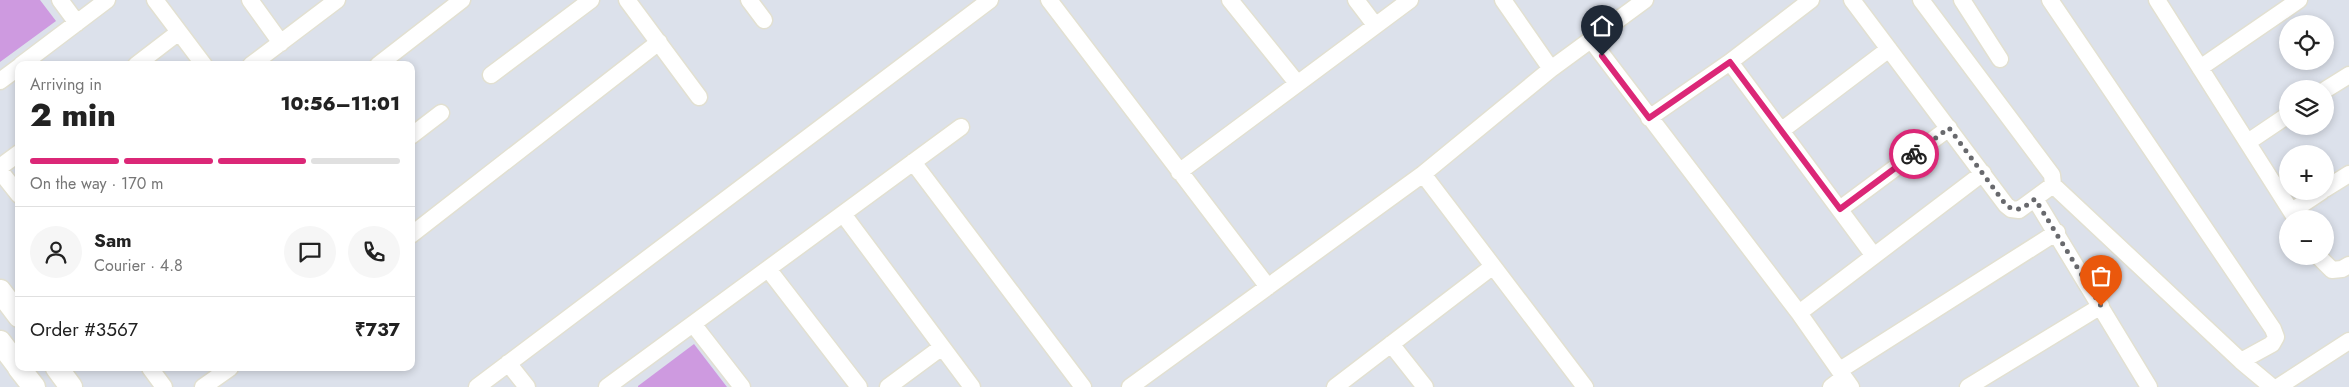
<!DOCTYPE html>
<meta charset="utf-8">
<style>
body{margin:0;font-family:Jost,sans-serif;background:#f6f6f6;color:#222;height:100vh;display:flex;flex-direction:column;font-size:19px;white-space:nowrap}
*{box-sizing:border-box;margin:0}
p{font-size:16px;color:#767676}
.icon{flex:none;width:28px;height:28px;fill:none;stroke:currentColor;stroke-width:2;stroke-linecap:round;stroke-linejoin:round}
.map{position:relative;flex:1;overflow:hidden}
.drawer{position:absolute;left:15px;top:61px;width:400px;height:310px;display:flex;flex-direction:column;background:#fff;border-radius:10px;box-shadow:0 2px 8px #0003}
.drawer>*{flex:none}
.fabs{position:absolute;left:2279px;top:15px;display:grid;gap:10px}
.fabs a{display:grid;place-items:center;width:55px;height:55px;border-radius:50%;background:#fff;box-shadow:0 2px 8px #0003;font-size:25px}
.pin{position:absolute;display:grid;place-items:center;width:42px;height:42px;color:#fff;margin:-51px -21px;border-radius:50% 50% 50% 0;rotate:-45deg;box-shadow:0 0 5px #0007}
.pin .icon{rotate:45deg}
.courier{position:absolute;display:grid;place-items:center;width:50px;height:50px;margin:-25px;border:4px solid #db2777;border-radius:50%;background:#fff;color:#222;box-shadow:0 1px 6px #0007}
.summary em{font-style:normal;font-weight:800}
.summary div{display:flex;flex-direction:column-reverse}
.summary{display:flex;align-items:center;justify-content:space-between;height:85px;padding:0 15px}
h1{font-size:32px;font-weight:800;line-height:38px}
.bar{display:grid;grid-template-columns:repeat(4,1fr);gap:8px 5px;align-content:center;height:60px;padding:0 15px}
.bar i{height:6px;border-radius:4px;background:#e0e0e0}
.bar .on{background:#db2777}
.bar p{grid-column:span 4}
.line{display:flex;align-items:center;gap:12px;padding:0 15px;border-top:1px solid #e0e0e0}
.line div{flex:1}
.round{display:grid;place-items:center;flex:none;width:52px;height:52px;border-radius:26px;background:#f6f6f6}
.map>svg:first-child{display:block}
.green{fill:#ce9ae0}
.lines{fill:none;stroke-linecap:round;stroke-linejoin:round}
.street-casing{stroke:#e2e0d1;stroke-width:19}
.secondary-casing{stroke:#e2e0d1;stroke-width:25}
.street{stroke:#fff;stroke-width:16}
.secondary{stroke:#fff;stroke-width:22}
.done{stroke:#68696d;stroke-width:5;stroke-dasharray:0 9}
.route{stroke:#db2777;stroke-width:6}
</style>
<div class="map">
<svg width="2349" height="387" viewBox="0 0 2349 387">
<rect width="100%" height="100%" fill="#dce1eb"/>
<!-- green -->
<path class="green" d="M0,0H40L56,21L0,62Z
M694,344L727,387H638V386Z"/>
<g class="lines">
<!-- street casing -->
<g class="street-casing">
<path id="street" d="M60,0L77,23
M155,0L204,65
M250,0L281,43
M627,0L699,97
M749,0L764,20
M1049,0L1268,287
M1230,0L1297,83
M1356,0L1375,25
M1503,0L1551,69
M1852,0L2006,205L2011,209L2019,210L2053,185L2052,175L1921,0
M1962,0L2000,59
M2050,0L2273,329L2276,337L2272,344L2241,361
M2157,0L2296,219
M1591,40L1799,313L1851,387
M1730,62L1874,256
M21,65L107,0
M136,65L179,32
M251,65L337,0
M378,65L462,0
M2200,68L2299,0
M491,75L591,0
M0,81L19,67
M2325,90L2349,75
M1649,118L1730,62L1811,0
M1782,130L1889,49
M411,136L441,113
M2248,142L2288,115
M913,162L1083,387
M0,167L19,153
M0,171L19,195
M1179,172L1410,0
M1423,174L1585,387
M2053,185L2241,361L2272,387
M2325,189L2349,174
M2035,199L2149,387
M1840,209L1949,128
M2292,211L2322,191
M843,214L972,387
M411,235L659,42
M2318,256L2332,270L2342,269L2349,265
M768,269L859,387
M1799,313L1983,173
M693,324L742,387
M1391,344L1425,387
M508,363L527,387
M150,368L164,387
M1840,370L2057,232
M203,387L230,368
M477,387L990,0
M607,387L961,127
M888,387L942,347
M1130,387L1423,174L1551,69L1645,0
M1335,387L1492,267
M1831,387L1844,377
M1968,387L2101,306
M2278,387L2349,341"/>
</g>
<!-- secondary casing -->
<g class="secondary-casing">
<path id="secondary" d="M0,291L19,316
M0,342L19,367
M19,368L34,387
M57,368L71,387"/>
</g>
<!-- street -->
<use href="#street" class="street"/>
<!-- secondary -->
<use href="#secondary" class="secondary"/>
</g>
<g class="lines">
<!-- done -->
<path class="done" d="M1914,154L1949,128L2006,205C2017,214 2024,207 2035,199L2101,306"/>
<!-- route -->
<path class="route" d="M1602,56L1649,118L1730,62L1840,209L1914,154"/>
</g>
</svg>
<div class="fabs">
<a><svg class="icon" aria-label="locate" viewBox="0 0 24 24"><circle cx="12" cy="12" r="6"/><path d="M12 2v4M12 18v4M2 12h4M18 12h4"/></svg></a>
<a><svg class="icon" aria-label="layers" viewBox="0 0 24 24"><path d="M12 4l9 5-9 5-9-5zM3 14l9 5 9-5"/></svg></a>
<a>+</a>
<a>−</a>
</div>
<div class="pin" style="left:2101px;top:306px;background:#ea580c"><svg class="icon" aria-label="bag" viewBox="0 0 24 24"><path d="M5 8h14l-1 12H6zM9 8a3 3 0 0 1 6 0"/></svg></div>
<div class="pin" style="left:1602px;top:56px;background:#1f2937"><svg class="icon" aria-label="home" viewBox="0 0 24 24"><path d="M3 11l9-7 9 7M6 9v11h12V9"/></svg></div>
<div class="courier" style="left:1914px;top:154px"><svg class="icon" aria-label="bike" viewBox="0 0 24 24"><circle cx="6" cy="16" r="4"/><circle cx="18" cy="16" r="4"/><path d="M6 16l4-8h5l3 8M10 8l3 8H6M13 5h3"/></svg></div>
<section class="drawer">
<div class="summary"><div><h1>2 min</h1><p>Arriving in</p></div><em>10:56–11:01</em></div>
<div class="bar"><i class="on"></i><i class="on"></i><i class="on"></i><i></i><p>On the way · 170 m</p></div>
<div class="line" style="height:90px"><a class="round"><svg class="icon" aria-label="person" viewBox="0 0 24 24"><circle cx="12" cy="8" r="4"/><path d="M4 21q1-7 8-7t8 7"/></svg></a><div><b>Sam</b><p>Courier · 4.8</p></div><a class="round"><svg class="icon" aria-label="chat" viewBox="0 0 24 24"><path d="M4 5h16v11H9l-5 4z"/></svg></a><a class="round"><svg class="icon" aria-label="phone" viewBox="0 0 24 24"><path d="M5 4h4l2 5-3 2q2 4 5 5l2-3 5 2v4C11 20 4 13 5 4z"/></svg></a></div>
<div class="line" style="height:65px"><div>Order #3567</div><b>₹737</b></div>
</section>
</div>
